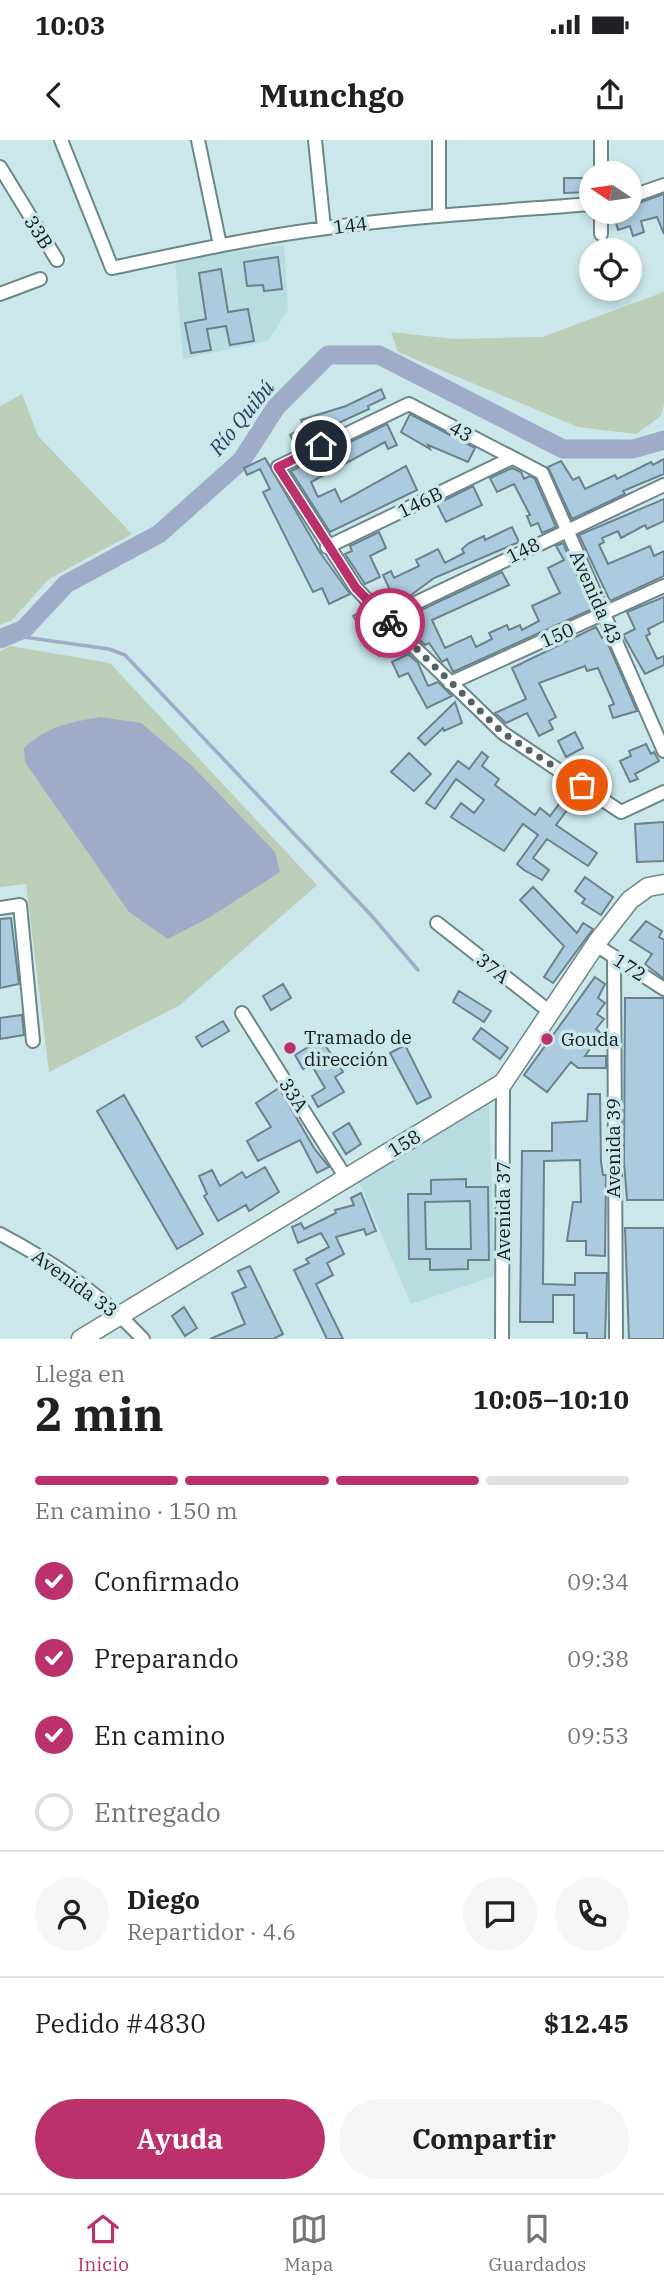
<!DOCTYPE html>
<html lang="es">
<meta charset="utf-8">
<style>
body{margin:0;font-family:"IBM Plex Serif",serif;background:#f6f6f6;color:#202124;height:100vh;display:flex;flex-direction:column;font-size:26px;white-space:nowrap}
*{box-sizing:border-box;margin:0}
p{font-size:23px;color:#757577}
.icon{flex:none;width:38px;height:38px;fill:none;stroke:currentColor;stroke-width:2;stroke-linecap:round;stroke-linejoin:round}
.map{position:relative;height:1199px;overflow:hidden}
.panel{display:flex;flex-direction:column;background:#fff;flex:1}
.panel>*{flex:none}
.needle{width:46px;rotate:283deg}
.buttons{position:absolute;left:579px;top:21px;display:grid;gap:14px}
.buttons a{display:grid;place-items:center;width:63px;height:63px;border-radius:50%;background:#fff;box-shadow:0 4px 10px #0003;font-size:35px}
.pin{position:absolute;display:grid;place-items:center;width:60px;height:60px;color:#fff;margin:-30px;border:4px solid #fff;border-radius:50%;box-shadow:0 2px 7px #0007}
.courier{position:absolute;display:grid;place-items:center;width:70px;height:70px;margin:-35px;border:5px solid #bb316c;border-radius:50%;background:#fff;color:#222;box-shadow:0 2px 9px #0007}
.headline em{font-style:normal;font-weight:700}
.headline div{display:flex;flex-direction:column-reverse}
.headline{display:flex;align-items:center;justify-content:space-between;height:119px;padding:0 35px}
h1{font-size:46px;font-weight:700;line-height:52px}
.bar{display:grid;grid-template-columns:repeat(4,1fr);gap:10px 7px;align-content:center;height:84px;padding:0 35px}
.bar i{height:9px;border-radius:5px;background:#e0e0e0}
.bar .on{background:#bb316c}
.bar p{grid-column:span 4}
.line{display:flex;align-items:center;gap:18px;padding:0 35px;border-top:2px solid #e0e0e0}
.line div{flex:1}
.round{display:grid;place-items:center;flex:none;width:74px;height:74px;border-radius:37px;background:#f6f6f6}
ol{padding:0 35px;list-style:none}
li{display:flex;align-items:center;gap:21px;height:77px}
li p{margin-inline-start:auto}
li .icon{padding:7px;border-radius:50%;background:#bb316c;color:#fff;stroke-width:4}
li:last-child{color:#757577}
li i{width:38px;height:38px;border:4px solid #e0e0e0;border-radius:50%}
.button{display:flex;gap:14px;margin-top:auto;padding:14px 35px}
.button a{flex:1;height:80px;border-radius:42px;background:#bb316c;color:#fff;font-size:28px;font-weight:700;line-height:80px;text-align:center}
.button a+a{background:#f6f6f6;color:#202124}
.status{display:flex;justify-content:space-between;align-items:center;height:49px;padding:0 35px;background:#fff;direction:ltr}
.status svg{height:19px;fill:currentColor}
header{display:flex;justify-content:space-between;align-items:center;height:91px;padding:0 35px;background:#fff;font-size:32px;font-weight:700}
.dock{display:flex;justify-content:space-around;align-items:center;height:98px;border-top:2px solid #e0e0e0;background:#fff;font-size:19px;color:#757577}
.dock a{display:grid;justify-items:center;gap:4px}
.dock .on{color:#bb316c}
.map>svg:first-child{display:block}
.built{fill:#b7dde0}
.green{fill:#bccdb8}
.water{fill:#9facc8}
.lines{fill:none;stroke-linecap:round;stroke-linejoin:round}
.stream{stroke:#9facc8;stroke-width:3.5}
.river{stroke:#9facc8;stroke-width:19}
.building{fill:#accbde;stroke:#6d818d;stroke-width:2;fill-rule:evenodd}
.street-casing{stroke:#6c8789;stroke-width:16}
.secondary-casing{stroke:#6c8789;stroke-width:21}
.street{stroke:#fff;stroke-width:12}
.secondary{stroke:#fff;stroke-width:18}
.done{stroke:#526365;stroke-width:7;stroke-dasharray:0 12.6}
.route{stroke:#bb316c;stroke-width:9}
.poi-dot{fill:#bb316c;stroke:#cbe7ea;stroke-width:2.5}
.labels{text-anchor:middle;stroke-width:7;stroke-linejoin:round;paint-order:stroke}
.street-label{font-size:19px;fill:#111c1d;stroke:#cbe7ea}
.poi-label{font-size:19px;fill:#111c1d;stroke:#cbe7ea;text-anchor:start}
.water-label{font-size:21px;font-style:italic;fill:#2a3b62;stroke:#cbe7ea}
</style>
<div class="status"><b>10:03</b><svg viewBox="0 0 49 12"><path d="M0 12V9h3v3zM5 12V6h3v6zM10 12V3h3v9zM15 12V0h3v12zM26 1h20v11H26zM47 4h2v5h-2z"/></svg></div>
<header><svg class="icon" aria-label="back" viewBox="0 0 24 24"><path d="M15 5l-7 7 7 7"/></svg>Munchgo<svg class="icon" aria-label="share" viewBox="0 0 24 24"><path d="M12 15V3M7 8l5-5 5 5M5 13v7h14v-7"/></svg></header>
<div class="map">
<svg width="664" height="1199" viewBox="0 0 664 1199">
<rect width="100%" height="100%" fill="#cbe7ea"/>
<!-- built -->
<path class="built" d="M284,105L288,170L268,201L183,219L175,120Z
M489,961L495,1136L411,1164L359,1042Z"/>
<!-- green -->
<path class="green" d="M664,152V264L661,276L636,294L578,287L398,212L391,192L453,199L542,197Z
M22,254L38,296L132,394L49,439L12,480L0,485V266Z
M10,506L110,523L317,745L180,865L49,932L26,744L0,747V511Z"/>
<!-- water -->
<path class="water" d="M100,577L141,583L191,625L275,712L280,732L210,777L168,799L129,772L25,622L24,608C46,587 70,582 100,577Z"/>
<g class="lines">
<!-- stream -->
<path class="stream" d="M9,495L109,509L125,515L371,775L418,830"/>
<!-- river -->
<path class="river" d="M0,499L24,489L66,444L159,394L242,320L276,267L328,215H379L563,309H633L664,300"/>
</g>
<!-- building -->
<path class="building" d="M564,38H591V52L564,53Z
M664,54V94L657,77L641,81L644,92L633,96L630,86L618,90L613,72H630V66Z
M278,117L282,149L264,151L263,145L247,146L244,122Z
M221,129L228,172L248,169L254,201L230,205L226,186L207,189L211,210L191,213L185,183L206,179L199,133Z
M381,249L385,258L368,266L369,269L321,291L324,295L296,307L290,295L304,287L301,280L346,266Z
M410,274L475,308L468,322L428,305L430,309L401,292Z
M387,284L397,305L388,309L385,302L311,342L318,357L335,349L341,362L406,326L417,350L330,392L291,331Z
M265,318L319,411L350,454L329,464L322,448L313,452L263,352L270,349L260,329L247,335L244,328Z
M664,319V334L623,351L625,354L572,379L548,327L561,321L573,340L579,337L585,349L615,335L617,339L651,322L653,325Z
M512,328L521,332L524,339L530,336L535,339L556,387L542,393L538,383L531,386L527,376L530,375L514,344L497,352L490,338Z
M473,346L482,365L446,382L437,364Z
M664,359V381L647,389L645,385L621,398L618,391L602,398L604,402L599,405L608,424L650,406L654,416L664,411V436L610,461L579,395Z
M512,387L519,402L434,438L411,455L384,465L376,457L390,450L383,435L391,431L394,438L419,426L416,420L438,409L445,423L464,413L462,409L469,403L484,396L485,400Z
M379,392L386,408L370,416L380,437L365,444L345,414L352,411L350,406Z
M563,403L592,469L453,532L447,519L442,522L429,503L425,505L410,490L404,478L502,432L509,445L432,480L445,508L471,496L476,507L492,499L489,493L507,485L509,490L520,485L522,490L539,481L532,466L560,453L548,428L564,420L556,406Z
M664,457V481L648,489L650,494L646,496L657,519L664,516V525L645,534L623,495L635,489L627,472Z
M365,470L386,492L392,510L379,516L353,476Z
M596,487L602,498L605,497L637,571L613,578L609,566L614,564L598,528L587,531L585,526L539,543L556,577L549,581L553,589L539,596L527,573L506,583L495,573L526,559L512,528Z
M408,514L418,523L428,546L438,542L452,556L427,568L408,533L399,537L392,522Z
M455,562L462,583L444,591L443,588L425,605L418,598Z
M575,592L583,608L566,617L558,601Z
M646,604L651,614L654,612L659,621L635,634L638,639L630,642L620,621L631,616L629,611Z
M482,612L488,617L482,626L499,639L495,645L535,675L540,668L550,676L568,652L576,658L556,685L597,713L588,726L547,699L533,718L549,730L542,740L524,730L517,724L538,695L523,684L504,711L460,683L451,677L461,663L474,673L484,660L456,639L435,669L426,663L458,621L469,629Z
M409,613L431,634L414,651L391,632Z
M664,682V721L637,722L635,684Z
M585,737L613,757L601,775L582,763L585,759L575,751Z
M533,747L577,793L583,783L593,789L553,843L544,837L564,806L520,760Z
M11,778L19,844L0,848V779Z
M646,781L662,791L659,797L664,800V839L645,824L652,814L630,800Z
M595,837L605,844L598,858L605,863L597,874L604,879L596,889L601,893L585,916H606V928H578L571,922L547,952L524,935Z
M283,844L291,858L271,870L263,856Z
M459,851L491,871L484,882L453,862Z
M625,858H664V1060H627L624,1022Z
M22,875L24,895L0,899V878Z
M223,881L229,891L202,907L196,897Z
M481,888L508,908L500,919L473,899Z
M321,899L343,932L335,937L344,952L318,967L312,956L325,948L311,924L303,929L295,915Z
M405,905L431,957L417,964L390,913Z
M279,948L314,1008L329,1027L317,1033L300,1000L258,1021L247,1001L271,987L256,963Z
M588,954H600L601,1022L603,1035H606L605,1116L586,1115V1101H567L573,1062H581L580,1020L544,1021L543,1144L575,1145V1133H607L605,1199H587V1193H574V1155H553V1182H520L522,1011H552V983L587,981Z
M124,955L203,1094L177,1109L97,971Z
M349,983L361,1004L346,1014L333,993Z
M265,1027L279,1052L249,1071L246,1065L218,1081L204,1056L207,1054L199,1036L212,1030L220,1046L242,1032L246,1038Z
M466,1039V1047H488L489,1120H468V1129L430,1130V1119H409L408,1054H431V1040ZM470,1061L471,1109H426L425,1062Z
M361,1053L376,1091L366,1095L364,1089L336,1097L344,1114L327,1123L333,1135L316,1144L343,1199H327L294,1130L309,1123L306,1119L329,1107L321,1093L298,1103L292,1087L301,1083L304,1089L336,1073L335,1070L354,1065L351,1058Z
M625,1088H664V1199H629Z
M250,1126L283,1194L273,1199H210L245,1184L232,1153L246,1147L238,1131Z
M184,1167L197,1188L185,1196L172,1176Z"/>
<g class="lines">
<!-- street casing -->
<g class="street-casing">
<path id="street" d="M61,0L112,128C183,113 255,97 327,88C415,76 503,71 592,64
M198,0L220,105
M315,0L324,88
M439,0V75
M601,0V33
M0,27L57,120
M630,57L664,45
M601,72V94
M0,154L40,139
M327,407L512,318
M384,478L664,345
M450,543L664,446
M664,611L542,333L409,264L278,327L356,448L384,478L503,593L621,672L664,652
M0,768L20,765L33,901
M437,783L550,872
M596,805L664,849
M614,817L616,1199
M242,873L346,1038
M0,1094C53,1122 102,1155 143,1199
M502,1199L503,943"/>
</g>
<!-- secondary casing -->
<g class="secondary-casing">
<path id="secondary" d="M81,1199L503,943L598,801L630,760L648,747L664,744"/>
</g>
<!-- street -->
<use href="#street" class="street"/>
<!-- secondary -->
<use href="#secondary" class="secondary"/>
</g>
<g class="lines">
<!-- done -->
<path class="done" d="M390,483L503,593L582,645"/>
<!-- route -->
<path class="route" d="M321,306L278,327L356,448L390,483"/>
</g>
<!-- markers -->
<g class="poi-dot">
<circle cx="547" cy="899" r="7"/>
<circle cx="290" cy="908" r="7"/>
</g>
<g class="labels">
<!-- street labels -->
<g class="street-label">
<text transform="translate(350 85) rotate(-7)" y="7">144</text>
<text transform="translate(39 92) rotate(57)" y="7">33B</text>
<text transform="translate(461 291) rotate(28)" y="7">43</text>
<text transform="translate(420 362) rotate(-26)" y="7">146B</text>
<text transform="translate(523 410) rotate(-26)" y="7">148</text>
<text transform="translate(596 457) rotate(66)" y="7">Avenida 43</text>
<text transform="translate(557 495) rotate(-24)" y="7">150</text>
<text transform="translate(630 827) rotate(33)" y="7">172</text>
<text transform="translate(493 828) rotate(39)" y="7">37A</text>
<text transform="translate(294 955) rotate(58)" y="7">33A</text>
<text transform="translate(404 1003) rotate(-31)" y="7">158</text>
<text transform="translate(613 1008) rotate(-90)" y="7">Avenida 39</text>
<text transform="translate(503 1071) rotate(-90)" y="7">Avenida 37</text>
<text transform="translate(75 1143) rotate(36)" y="7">Avenida 33</text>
</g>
<!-- poi labels -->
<g class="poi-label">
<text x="304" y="904">Tramado de<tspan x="304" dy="22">dirección</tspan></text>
<text x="561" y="906">Gouda</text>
</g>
<!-- water labels -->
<g class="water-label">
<text transform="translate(242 278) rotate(-51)" y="7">Río Quibú</text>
</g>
</g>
</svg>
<div class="buttons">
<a><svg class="needle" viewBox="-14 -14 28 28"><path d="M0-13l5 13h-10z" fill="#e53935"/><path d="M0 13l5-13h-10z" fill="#757577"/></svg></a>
<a><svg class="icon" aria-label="locate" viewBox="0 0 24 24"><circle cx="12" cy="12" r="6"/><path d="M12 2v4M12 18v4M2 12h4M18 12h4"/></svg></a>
</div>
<div class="pin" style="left:582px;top:645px;background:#ea580c"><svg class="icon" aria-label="bag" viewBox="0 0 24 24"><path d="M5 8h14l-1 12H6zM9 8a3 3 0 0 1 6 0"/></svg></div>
<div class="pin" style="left:321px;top:306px;background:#1f2937"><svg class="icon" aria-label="home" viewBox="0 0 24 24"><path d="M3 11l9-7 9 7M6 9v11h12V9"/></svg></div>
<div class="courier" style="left:390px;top:483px"><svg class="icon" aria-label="bike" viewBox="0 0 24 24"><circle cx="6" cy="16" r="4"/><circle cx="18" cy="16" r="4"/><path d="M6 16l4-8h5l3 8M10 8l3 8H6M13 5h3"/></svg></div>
</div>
<section class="panel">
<div class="headline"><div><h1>2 min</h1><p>Llega en</p></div><em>10:05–10:10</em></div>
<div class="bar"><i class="on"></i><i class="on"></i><i class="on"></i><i></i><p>En camino · 150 m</p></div>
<ol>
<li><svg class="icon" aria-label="check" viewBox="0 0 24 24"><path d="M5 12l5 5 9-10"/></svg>Confirmado<p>09:34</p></li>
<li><svg class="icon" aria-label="check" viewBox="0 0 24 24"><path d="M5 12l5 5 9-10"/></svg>Preparando<p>09:38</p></li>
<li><svg class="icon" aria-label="check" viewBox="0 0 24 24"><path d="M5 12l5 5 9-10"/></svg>En camino<p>09:53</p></li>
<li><i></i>Entregado</li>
</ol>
<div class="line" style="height:126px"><a class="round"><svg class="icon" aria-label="person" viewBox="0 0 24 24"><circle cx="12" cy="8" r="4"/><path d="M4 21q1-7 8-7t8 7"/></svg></a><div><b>Diego</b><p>Repartidor · 4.6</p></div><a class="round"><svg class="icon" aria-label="chat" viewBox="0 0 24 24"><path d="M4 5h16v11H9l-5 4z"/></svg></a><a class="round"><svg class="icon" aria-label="phone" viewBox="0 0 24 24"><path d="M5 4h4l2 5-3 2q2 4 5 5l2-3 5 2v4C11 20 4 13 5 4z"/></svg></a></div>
<div class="line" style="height:91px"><div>Pedido #4830</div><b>$12.45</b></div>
<div class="button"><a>Ayuda</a><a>Compartir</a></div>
</section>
<nav class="dock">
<a class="on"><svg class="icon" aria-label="home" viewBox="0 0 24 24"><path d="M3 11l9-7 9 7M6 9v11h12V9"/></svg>Inicio</a>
<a><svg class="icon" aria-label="map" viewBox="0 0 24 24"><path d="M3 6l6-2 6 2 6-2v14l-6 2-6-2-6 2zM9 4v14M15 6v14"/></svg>Mapa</a>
<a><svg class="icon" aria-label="saved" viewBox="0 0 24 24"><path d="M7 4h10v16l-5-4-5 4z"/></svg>Guardados</a>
</nav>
